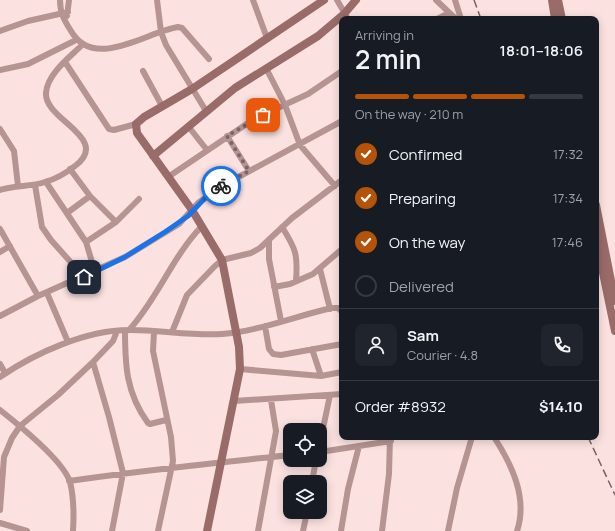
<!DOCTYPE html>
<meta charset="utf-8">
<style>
body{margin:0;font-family:Manrope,sans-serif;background:#20242c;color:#f1f3f6;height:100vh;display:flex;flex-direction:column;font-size:15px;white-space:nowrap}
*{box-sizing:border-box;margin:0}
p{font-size:13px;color:#9ea1a6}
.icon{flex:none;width:22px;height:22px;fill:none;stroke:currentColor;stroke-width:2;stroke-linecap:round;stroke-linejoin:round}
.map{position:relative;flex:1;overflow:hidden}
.panel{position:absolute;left:339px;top:16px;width:260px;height:424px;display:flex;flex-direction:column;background:#171b24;border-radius:8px;box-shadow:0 2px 10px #0003}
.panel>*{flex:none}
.fabs{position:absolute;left:283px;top:423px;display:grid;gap:8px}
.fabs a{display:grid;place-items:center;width:44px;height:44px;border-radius:8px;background:#171b24;box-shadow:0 2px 10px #0003;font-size:20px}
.pin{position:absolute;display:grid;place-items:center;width:34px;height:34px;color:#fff;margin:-17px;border-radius:8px;box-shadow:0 2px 6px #0006}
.courier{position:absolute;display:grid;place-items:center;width:40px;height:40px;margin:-20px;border:3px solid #1a73e8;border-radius:50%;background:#fff;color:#222;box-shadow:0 1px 5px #0007}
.headline em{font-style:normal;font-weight:600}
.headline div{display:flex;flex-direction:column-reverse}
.headline{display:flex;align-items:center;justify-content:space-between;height:68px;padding:0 16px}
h1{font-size:26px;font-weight:600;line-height:30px}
.bar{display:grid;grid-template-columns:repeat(4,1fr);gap:6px 4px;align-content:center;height:48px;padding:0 16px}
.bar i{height:5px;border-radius:3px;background:#363941}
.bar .selected{background:#b45309}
.bar p{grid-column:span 4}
.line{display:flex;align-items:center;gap:10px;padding:0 16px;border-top:1px solid #363941}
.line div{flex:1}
.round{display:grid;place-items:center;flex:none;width:42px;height:42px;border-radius:8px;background:#20242c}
ol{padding:0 16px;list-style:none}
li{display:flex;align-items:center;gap:12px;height:44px}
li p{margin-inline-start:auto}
li .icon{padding:4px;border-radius:50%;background:#b45309;color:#fff;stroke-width:4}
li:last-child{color:#9ea1a6}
li i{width:22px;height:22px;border:2px solid #363941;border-radius:50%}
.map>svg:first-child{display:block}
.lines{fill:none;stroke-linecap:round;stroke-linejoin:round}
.street{stroke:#b59492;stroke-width:6}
.secondary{stroke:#996b69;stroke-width:8}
.rail{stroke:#766463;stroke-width:1.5;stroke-dasharray:8 4;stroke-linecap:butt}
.done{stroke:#796666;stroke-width:4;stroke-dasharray:0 7.2}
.route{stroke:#1a73e8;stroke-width:5}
</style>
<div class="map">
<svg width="615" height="531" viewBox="0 0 615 531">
<rect width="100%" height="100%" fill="#fbe2e1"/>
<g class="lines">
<!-- street -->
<path class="street" d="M60,0C60,13 64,20 71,31C94,71 146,32 178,27L182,28L209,59
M157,0L161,32L166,45L206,111
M253,0L267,38
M337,0L348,19
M436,0L456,19
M455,0L461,19
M67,16L69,0
M437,19L449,13
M0,31L28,21L68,12
M65,62L109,129L114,130L136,124
M266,68L285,105L300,145L335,186
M0,70L28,64L76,40
M143,71L162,106
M188,126L207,150
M0,129L14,151L18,186
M227,136L249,171
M70,169L90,196L116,222
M168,177L254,119L308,94L342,71
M46,182L86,242L95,272
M35,185L42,227L51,240L84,277
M0,190C15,185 31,187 45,182C56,179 66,173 75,166C112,138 44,120 46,93C47,74 70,57 82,45
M67,213L90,196
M282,227C296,249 298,255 296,281
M0,229L38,296
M269,241V259L281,321
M86,242L116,222L139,199
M0,252L10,246
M320,269L330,309
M274,287L290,284L313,274L342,249
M47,293L68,342
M0,316L38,296L125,257L179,224L198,203L220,187L342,121
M265,326L269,349L273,354L281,355L342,344
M125,330C125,365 126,393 148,423L150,424L166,420
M129,330C158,298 172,257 202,226
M154,331L153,351L171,437L173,461L158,531
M172,332L187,295L215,266L222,260L251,253L260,248L292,218L342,180
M312,349L321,376
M93,362L109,417L123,473L112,531
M0,364L5,373
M240,369L321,376L342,372
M0,377C35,353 88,329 131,330C161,330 192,336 222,334C260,331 295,316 332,308H338L342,312
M234,401L342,394
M0,410C19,425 63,460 70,482C74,498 74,515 73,531
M494,437C512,465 528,498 517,531
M320,443L330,395
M320,452L391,441
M69,481C143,470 216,463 290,455
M312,482L316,460
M0,510L4,457L12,438L20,426L58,395L93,362L113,341L117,331
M0,523L27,531
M258,531L276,431L271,400
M303,531L307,512
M341,531L348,489L359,446
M382,531L389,474L390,437
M448,531L457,488L472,437"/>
<!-- secondary -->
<path class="secondary" d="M552,0L555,19
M558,0L562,19
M153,156L235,88L318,36L344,14L356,0
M596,205L615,301
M596,239L615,331
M207,531L240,369L239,347L222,260L192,210L137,133L136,124L144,117L192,89L324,0"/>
<!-- rail -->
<path class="rail" d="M474,0L481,19
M588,437L615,495"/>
</g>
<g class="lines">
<!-- done -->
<path class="done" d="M221,186L249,171L227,136L263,115"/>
<!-- route -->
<path class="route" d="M84,277L125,257L165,232L188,216L207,196L221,186"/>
</g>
</svg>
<div class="fabs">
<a><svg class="icon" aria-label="locate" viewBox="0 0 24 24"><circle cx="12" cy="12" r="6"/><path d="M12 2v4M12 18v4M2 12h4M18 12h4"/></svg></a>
<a><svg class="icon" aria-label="layers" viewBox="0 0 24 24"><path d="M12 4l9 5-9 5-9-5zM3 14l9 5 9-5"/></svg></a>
</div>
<div class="pin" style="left:263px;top:115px;background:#ea580c"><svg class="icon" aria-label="bag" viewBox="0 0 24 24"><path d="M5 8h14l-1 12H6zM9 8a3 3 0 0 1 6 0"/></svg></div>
<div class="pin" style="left:84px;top:277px;background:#1f2937"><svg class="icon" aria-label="home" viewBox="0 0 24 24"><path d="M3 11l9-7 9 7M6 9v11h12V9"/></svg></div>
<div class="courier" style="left:221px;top:186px"><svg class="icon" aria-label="bike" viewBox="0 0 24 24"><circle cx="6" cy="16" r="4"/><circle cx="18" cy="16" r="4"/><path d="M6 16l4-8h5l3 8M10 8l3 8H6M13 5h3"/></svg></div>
<section class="panel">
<div class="headline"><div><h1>2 min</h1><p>Arriving in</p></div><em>18:01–18:06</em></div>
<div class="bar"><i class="selected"></i><i class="selected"></i><i class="selected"></i><i></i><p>On the way · 210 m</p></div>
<ol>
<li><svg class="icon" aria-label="check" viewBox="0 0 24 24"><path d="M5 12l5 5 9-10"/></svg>Confirmed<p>17:32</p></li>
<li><svg class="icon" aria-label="check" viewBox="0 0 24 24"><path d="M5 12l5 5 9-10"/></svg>Preparing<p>17:34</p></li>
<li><svg class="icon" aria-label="check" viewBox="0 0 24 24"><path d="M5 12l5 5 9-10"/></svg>On the way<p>17:46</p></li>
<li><i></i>Delivered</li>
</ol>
<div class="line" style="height:72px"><a class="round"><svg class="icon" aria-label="person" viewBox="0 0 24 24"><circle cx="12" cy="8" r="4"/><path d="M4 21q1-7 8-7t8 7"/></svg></a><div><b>Sam</b><p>Courier · 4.8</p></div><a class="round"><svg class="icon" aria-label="phone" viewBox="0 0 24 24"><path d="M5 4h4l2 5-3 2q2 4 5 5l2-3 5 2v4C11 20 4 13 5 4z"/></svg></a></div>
<div class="line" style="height:52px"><div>Order #8932</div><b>$14.10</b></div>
</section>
</div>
